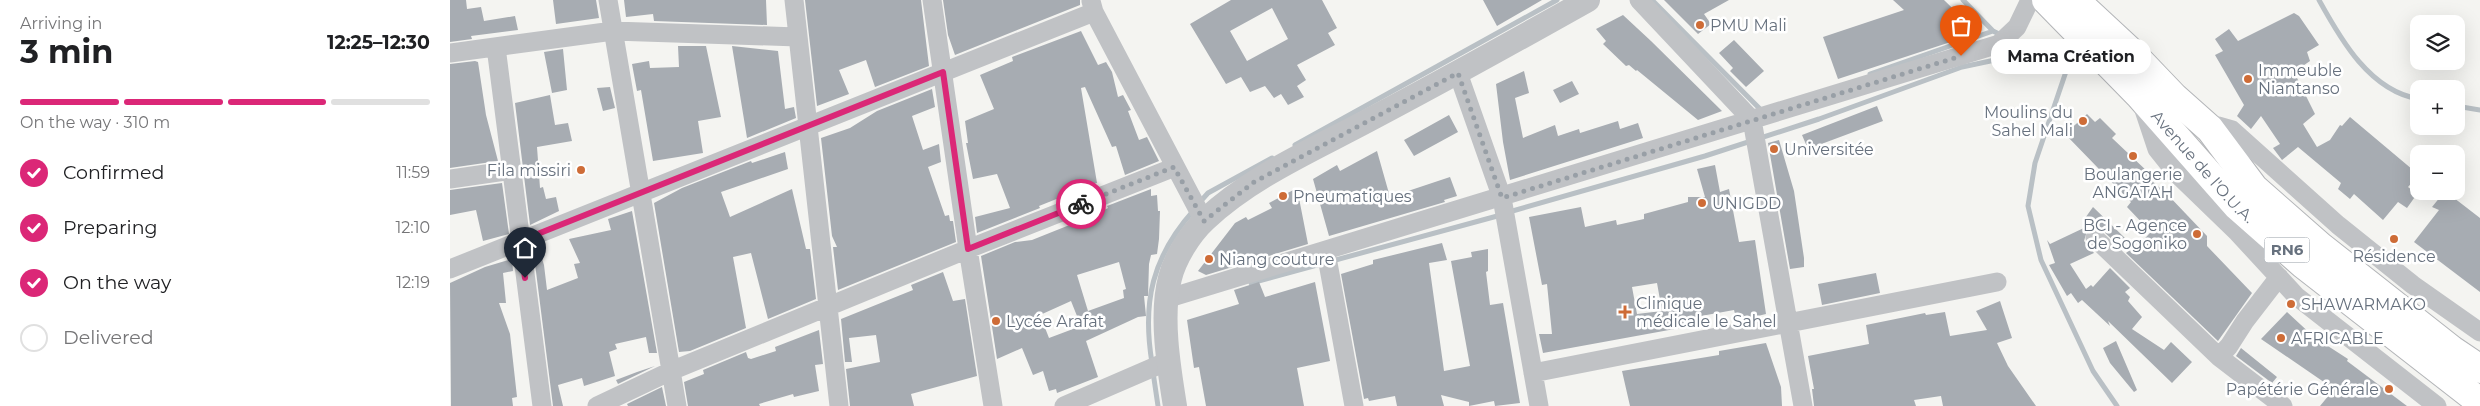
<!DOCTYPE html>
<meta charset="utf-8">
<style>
body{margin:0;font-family:Montserrat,sans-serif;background:#f2f2f2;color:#202124;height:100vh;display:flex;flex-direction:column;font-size:19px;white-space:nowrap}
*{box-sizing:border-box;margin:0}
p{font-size:16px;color:#757577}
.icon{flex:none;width:28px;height:28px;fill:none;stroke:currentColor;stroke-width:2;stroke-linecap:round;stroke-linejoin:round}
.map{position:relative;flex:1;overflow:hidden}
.details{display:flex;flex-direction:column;background:#fff;width:450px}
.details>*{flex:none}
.controls{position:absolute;left:1960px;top:15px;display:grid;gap:10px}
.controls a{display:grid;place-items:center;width:55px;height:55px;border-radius:10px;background:#fff;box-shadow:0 5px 20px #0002;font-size:25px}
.pin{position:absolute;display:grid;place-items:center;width:42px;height:42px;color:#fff;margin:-51px -21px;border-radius:50% 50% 50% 0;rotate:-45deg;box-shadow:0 0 5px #0007}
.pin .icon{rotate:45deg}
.courier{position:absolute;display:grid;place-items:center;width:50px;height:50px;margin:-25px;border:4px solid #db2777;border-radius:50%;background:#fff;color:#222;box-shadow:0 1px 6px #0007}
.bubble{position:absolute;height:35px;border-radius:15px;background:#fff;box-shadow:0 5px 20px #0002;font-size:16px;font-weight:700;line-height:35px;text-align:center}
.overview em{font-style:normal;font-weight:700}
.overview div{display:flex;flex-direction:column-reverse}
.overview{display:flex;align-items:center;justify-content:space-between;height:85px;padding:0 20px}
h1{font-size:32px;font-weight:700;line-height:38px}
.bar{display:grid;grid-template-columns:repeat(4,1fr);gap:8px 5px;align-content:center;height:60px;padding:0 20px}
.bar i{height:6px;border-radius:4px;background:#e0e0e0}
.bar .active{background:#db2777}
.bar p{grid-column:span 4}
ol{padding:0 20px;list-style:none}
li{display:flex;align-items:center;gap:15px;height:55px}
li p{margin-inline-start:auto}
li .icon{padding:5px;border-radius:50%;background:#db2777;color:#fff;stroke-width:4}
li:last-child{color:#757577}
li i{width:28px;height:28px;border:2px solid #e0e0e0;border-radius:50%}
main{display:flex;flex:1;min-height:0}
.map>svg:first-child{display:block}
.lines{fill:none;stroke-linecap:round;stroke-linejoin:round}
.stream{stroke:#b9c0c5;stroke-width:5}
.building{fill:#a7acb2;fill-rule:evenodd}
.trunk-casing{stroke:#b3b5b8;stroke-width:30}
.minor{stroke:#c0c2c5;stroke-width:19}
.tertiary{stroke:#c0c2c5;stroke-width:24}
.trunk{stroke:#fff;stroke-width:28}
.done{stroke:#989fa6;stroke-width:5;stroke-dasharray:0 9}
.route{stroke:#db2777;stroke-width:6}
.poi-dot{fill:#ce6c37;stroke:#fff;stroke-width:2}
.labels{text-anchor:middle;stroke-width:5;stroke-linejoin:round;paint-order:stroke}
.shield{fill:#fff;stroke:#959ca5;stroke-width:1}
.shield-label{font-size:15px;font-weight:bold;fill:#67717e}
.poi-label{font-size:16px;fill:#67717e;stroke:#fff;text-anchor:start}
.street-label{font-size:16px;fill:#67717e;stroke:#fff}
</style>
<main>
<section class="details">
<div class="overview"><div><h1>3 min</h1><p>Arriving in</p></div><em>12:25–12:30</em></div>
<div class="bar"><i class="active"></i><i class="active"></i><i class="active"></i><i></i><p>On the way · 310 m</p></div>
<ol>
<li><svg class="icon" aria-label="check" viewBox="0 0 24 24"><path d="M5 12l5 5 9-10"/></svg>Confirmed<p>11:59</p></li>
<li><svg class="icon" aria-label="check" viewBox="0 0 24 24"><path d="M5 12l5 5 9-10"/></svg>Preparing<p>12:10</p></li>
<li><svg class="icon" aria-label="check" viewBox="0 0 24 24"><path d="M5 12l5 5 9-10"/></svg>On the way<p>12:19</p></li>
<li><i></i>Delivered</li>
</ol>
</section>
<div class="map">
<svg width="2030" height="406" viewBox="0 0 2030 406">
<rect width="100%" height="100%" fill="#f4f4f1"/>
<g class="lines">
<!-- stream -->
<path class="stream" d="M1202,0L1313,112
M1513,0L1543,31
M1869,0C1891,40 1920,91 1969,99
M1560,40L1608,64
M1626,42L1585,163L1578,206L1591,260L1643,371L1667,406
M1420,74L1543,31L1553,36
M2006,106L2030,110
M845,145L1107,0
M749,203L758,193L822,158
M1059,212L1255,156L1369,119L1512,67L1564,56L1616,68
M801,283L1051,215
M702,363C692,302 702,257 744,210
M703,372L708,406"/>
</g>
<!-- building -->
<path class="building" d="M0,0H16L17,9L31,7L34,21L65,16L68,30L21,36L22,39L0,42Z
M103,0H146L149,18L106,24Z
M174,0H316L317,25L204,21L203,14L176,17Z
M355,0H471L479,66L425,87L416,60L389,70L399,94L367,106Z
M493,0H630V5L505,55L498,35Z
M781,0H872L887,28L878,33L885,45L847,65L856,80L847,86L854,97L838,105L831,94L824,98L815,86L800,92L791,77L776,84L740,24ZM822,8L838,39L797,61L780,31Z
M1033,0H1092L1047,26Z
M1214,0H1279L1254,14L1261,24L1248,34Z
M1443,0H1494L1528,33L1388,79L1373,37L1454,10Z
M1844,13L1849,16L1869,45L1857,52L1860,61L1844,72L1865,114L1853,124L1867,147L1880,140L1890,125L1892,126L1900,117L1969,175L1958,187L1967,194L1957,208L1948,202L1933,220L1904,194L1900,199L1888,189L1891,183L1848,147L1832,160L1823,148L1830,144L1811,116L1801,129L1787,116L1794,105L1765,55L1773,51L1765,39L1779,29L1788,41Z
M1173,15L1201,41L1272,111L1248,120L1187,70L1186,71L1179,65L1176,66L1153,44L1156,41L1146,29Z
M631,31L648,65L656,62L662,72L668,97L673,95L681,110L678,111L689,140L697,137L709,161L675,175L666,146L662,147L635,87L631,88L647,183L613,191L614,196L589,206L590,208L527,233L525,217L560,208L547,174L523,179L516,143H518L515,121L544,109L530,75L563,61L562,57Z
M1284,40L1314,71L1296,87L1280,71L1283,68L1269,53Z
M228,46H256L271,117L248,121L253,153L203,161L191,90L187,91L182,64L199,61L200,68L229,67Z
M282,46L328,51L335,109L344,107L346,118L297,138Z
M113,49L117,90L102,93L94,52Z
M25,61L28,62L36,115L48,161L0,168V64Z
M1074,71L1079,93L1065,98L1073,138L1105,125L1108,136L1129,129L1130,133L1168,121L1170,129L1188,123L1193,138L1060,180L1053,142L1046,84Z
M1122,81L1129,94L1110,103L1103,90Z
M160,87L165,108L153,111L147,88Z
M482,89L485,107L462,116L473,150L489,144L491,162L478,167L495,216L499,215L500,221H503L506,242L388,290L383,247H387L382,236L371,138L400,128L427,111Z
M100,95L105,125L118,123L122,141L87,147L90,188L93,187L96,199L106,197L109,211L80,225L65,103Z
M1427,106L1433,121L1358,149L1352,135Z
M1637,114L1645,122L1650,118L1666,134L1662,138L1699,173L1696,176L1716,193L1757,236V246L1802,293L1768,341L1676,253L1683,247L1685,249L1711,221L1697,228L1677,207L1681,202L1615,134Z
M999,115L1008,132L964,156L954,140Z
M1329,140L1344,191L1354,258V267L1340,269L1318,143Z
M927,151L940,197L1000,177L1007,196L994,200L995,202L879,236L863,179L887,165L890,171Z
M335,152L338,169L271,192L280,217L342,189L356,249H360L366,299L318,319L301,253L283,257L296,328L240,351L229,352L204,203L232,188L301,161L302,163Z
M1265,165L1270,192L1279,189L1289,242L1305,240L1316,314L1287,321L1284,310L1240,318L1241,326L1093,353L1089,334H1102L1097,284L1092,285L1079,217L1131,207L1135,227L1166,220L1167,225L1194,219V214L1238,202V197H1255L1247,169ZM1207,283L1212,311L1187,314L1182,287Z
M52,183L59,234L33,241L26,210L0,215V190Z
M847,188L858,244L756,275L748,271L785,223L796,217L798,220L822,208L819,203Z
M701,189V196L707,195L708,211H710L709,239L707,254L701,255L699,264L698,296H694L696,316L688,317L636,341L648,377L607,393L606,389L599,391L593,371L583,375L572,348L547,359L531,256L565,242L582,240L647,214L658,208L657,206ZM669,262L676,289L673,290L674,298L638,311L627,275ZM621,301L631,326L599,338L590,315Z
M1995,191L2030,218V292L1964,242L1989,210L1982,207Z
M1643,207L1675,238L1666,243L1652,230L1641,227L1637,231L1634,241L1644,253L1620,264L1636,289L1641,285L1643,287L1660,268L1680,288L1675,292L1680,297L1678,301L1692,317L1682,329L1714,350L1721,342L1742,362L1722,383L1658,321L1660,326L1632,300L1628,303L1621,293L1617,296L1599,265L1605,263L1597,240L1600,244L1638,226L1633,221Z
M182,211L207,353H199L196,337L165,344L167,349L159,352L165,376L134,386L132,378L108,385L113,406H103L83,248L88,246L94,265L97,290L128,278L124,264L130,263L119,239L161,230L158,219Z
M992,243L997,260L979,263L994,371L1020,366L1001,261L1022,257L1021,252L1038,249V271L1036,272L1040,305L1053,303L1070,403L1045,406L1044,401L1019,406V402L991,395L994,406H947L945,396L919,401L918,398L914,399L891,274L923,264V260Z
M62,259L63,271L53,273L56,303H49L60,334L67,397L62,398L63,406H1L0,283L35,267Z
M493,272L503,301L515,299L527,376L461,394L464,406H400L396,369L430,362L426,335L399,338L402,362H395L391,319L463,290L461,285Z
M1426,273L1430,293L1372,305L1368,284Z
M809,282L815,297L865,282L880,361L847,368L854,406H756L749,367L744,368L737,320L789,304L784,290Z
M1550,301L1562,338L1547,343L1558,366L1586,406H1493L1491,396L1464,400L1466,406H1364L1362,389H1364L1358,356L1419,344L1416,325L1475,313L1476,315L1495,312L1500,336L1537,330L1526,311Z
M1837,312L1864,337L1898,359L1897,361L1957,406H1870L1884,389L1811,339Z
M369,330L373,364L365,365L369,391L344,397L343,394L309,404L310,406H238L234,382L254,374L253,370L296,352L298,358L301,359L326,351L325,347Z
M1666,341L1687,390L1684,392L1660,363L1653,348Z
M1316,343L1331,387L1332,406H1180L1172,371L1269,355V351Z
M1791,348L1827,377L1822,383L1786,356Z
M205,366L168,384L166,380L187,372Z
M212,387L216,406H178L177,404Z"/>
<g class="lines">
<!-- trunk casing -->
<g class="trunk-casing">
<g id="trunk">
<path id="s1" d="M1596,0L1690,96L1787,206L1854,265L2030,402"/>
<path d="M1625,0L1680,51L1724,97L1760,129L1804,188L1870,246L2002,350L2030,369"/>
</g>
</g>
<!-- minor -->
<path class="minor" d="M158,0L227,406
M344,0L389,406
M482,0L518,249L543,406
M1189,0L1302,120L1353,406
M641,1L644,12L754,221
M46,47L92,406
M0,53L163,31L348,37
M1008,73L1052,198L1089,406
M1692,104L1707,149L1727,174L1788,233L1846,296L1987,406
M1760,129L1768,126L1782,130L1888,225L1963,285L2030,332
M0,179L62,170
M1645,238L1769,357
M876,252L904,406
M0,269L644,12
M1829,277L1795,321L1779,346L1769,357L1833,406
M716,299L1549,44L1567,27L1580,0
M1083,373L1547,282
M147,406L221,371L518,249L725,167
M614,406L718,361"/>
<!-- tertiary -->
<path class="tertiary" d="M725,406C719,369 710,315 720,278C725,258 740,234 755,220C802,176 863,150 919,120C993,81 1065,41 1138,0"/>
<!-- trunk -->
<use href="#trunk" class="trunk"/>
</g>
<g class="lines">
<!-- done -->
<path class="done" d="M631,204L724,167L754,221L804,182L1008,73L1052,198L1511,56"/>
<!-- route -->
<path class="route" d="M75,278L70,241L493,72L518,249L631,204"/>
</g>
<!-- markers -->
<g class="poi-dot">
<circle cx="1250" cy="25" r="5"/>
<circle cx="1798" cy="79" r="5"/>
<circle cx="1633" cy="121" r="5"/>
<circle cx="1324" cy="149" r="5"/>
<circle cx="1683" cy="156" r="5"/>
<circle cx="131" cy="170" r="5"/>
<circle cx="833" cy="196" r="5"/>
<circle cx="1252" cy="203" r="5"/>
<circle cx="1747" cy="234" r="5"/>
<circle cx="1944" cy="239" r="5"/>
<circle cx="759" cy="259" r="5"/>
<circle cx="1841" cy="304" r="5"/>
<path d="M1172.5 304.5h5v5h5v5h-5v5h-5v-5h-5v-5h5z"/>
<circle cx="546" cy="321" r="5"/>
<circle cx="1831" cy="338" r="5"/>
<circle cx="1939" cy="389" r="5"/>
</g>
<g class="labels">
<!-- shield labels -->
<rect class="shield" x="1814.5" y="237.5" width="45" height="25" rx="4"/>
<g class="shield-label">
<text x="1837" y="255">RN6</text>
</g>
<!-- poi labels -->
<g class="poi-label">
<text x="1260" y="31">PMU Mali</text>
<text x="1808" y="76">Immeuble<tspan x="1808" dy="18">Niantanso</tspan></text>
<text x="1623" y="118" text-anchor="end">Moulins du<tspan x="1623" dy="18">Sahel Mali</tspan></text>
<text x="1334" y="155">Universitée</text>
<text x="121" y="176" text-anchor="end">Fila missiri</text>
<text x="1683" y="180" text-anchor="middle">Boulangerie<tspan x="1683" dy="18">ANGATAH</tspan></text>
<text x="843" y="202">Pneumatiques</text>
<text x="1262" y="209">UNIGDD</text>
<text x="1737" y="231" text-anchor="end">BCI - Agence<tspan x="1737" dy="18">de Sogoniko</tspan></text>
<text x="1944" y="262" text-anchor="middle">Résidence</text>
<text x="769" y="265">Niang couture</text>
<text x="1186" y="309">Clinique<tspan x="1186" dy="18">médicale le Sahel</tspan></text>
<text x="1851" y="310">SHAWARMAKO</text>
<text x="556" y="327">Lycée Arafat</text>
<text x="1841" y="344">AFRICABLE</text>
<text x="1929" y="395" text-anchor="end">Papétérie Générale</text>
</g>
<!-- street labels -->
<g class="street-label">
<text dy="6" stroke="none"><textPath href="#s1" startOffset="229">Avenue de l'O.U.A.</textPath></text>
</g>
</g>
</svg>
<div class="controls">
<a><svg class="icon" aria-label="layers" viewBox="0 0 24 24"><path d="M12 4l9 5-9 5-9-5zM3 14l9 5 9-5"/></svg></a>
<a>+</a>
<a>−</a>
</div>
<div class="pin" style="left:1511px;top:56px;background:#ea580c"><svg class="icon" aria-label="bag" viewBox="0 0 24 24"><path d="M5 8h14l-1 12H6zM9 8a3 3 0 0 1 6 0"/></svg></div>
<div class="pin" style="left:75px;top:278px;background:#1f2937"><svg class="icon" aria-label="home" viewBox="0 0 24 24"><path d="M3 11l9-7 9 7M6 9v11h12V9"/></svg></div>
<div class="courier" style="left:631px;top:204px"><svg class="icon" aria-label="bike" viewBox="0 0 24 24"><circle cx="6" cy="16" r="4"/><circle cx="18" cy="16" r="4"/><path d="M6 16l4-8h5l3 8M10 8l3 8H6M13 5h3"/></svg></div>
<div class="bubble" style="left:1541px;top:39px;width:160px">Mama Création</div>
</div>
</main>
